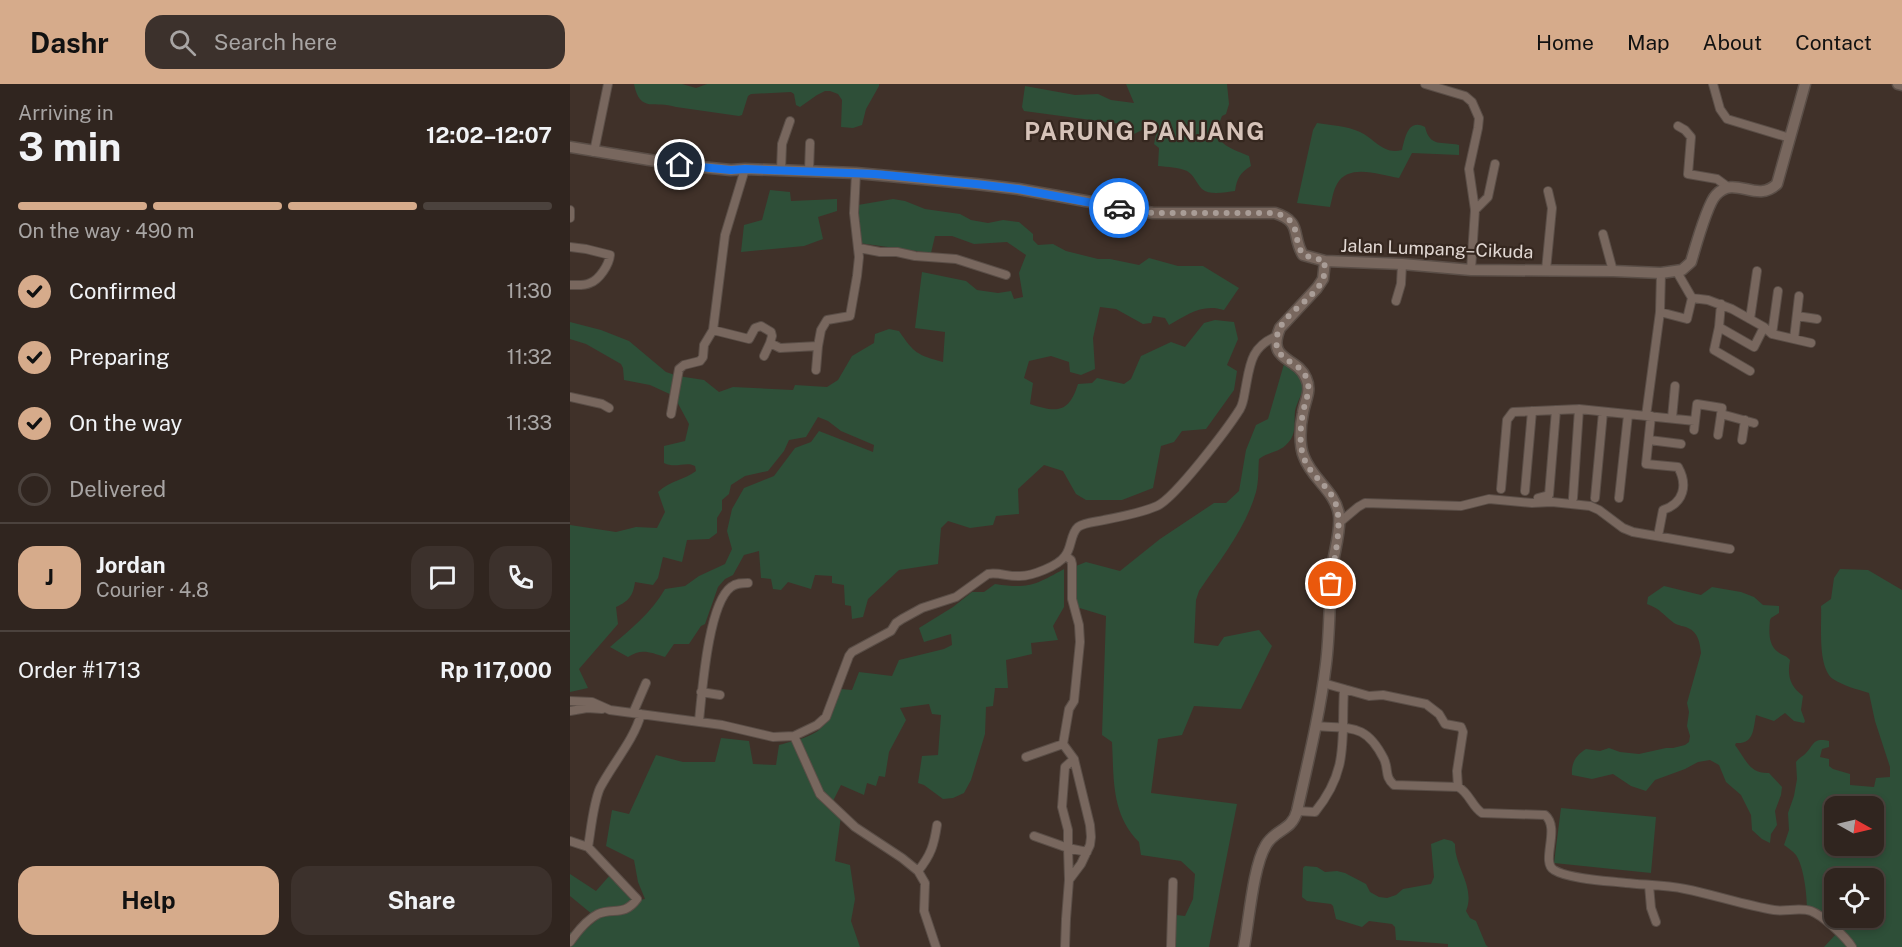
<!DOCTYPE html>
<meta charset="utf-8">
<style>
body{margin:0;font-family:"Public Sans",sans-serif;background:#3c312c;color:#f1f3f6;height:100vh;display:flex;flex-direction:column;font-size:22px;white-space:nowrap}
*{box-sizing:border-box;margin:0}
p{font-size:20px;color:#a8a5a4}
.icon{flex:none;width:33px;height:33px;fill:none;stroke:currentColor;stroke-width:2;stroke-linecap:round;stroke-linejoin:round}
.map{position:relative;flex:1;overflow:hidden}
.drawer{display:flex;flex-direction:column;background:#30251f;width:570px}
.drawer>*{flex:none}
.needle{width:39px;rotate:98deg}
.buttons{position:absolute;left:1254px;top:712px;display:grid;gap:12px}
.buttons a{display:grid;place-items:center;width:60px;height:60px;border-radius:12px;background:#30251f;box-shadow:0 3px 9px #0003,0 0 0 2px #4b423d;font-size:30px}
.pin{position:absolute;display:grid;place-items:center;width:51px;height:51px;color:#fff;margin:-26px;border:3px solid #fff;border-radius:50%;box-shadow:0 2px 6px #0007}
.courier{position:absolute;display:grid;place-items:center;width:60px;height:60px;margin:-30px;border:4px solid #1a73e8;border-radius:50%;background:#fff;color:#222;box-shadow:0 2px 8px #0007}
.headline em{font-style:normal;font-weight:700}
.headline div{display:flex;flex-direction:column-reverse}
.headline{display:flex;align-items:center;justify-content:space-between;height:102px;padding:0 18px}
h1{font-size:39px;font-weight:700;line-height:45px}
.bar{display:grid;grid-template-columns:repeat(4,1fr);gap:9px 6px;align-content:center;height:72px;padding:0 18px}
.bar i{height:8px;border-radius:4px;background:#4b423d}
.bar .selected{background:#d6ab8b}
.bar p{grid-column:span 4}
.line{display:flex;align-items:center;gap:15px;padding:0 18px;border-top:2px solid #4b423d}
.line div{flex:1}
.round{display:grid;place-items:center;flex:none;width:63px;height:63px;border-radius:18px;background:#3c312c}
ol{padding:0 18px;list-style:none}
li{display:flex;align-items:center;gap:18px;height:66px}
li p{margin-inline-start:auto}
li .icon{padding:6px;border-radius:50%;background:#d6ab8b;color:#111;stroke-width:4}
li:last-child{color:#a8a5a4}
li i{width:33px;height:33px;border:3px solid #4b423d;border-radius:50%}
.primary-button{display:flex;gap:12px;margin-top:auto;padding:12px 18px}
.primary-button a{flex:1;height:69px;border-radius:18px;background:#d6ab8b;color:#111;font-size:24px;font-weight:700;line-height:69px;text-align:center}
.primary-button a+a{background:#3c312c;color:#f1f3f6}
header{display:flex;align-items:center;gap:36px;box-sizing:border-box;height:84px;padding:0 30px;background:#d6ab8b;color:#111}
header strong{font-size:28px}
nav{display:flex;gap:33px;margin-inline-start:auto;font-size:21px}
.search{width:420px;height:54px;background:#3c312c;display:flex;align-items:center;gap:15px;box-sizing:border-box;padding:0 21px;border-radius:18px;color:#a8a5a4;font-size:22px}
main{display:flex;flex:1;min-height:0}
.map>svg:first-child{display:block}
.green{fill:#2e4f38;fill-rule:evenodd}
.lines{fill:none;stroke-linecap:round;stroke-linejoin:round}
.street-casing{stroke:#5a4e47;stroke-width:10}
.secondary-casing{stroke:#5a4e47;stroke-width:13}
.street{stroke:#78675e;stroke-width:8}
.secondary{stroke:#78675e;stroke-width:10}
.done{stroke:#a99d97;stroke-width:6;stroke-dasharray:0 10.8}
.route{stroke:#1a73e8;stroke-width:8}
.labels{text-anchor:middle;stroke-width:4.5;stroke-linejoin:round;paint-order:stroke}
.street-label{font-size:18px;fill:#e1d7d2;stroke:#35271f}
.district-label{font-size:24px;font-weight:bold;letter-spacing:1.5px;fill:#d6c3b9;stroke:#35271f}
</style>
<header>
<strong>Dashr</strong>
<div class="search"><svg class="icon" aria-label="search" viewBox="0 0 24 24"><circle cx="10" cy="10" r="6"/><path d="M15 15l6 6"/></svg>Search here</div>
<nav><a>Home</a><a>Map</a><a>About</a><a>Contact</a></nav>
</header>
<main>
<section class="drawer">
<div class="headline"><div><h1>3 min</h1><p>Arriving in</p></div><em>12:02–12:07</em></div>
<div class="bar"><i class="selected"></i><i class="selected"></i><i class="selected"></i><i></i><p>On the way · 490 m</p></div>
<ol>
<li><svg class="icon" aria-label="check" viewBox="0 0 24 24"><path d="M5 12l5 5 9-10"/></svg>Confirmed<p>11:30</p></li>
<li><svg class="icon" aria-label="check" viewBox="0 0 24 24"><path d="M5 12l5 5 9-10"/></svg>Preparing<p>11:32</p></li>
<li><svg class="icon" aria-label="check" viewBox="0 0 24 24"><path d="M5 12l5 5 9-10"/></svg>On the way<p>11:33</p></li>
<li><i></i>Delivered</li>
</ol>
<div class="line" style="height:108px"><b class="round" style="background:#d6ab8b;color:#111">J</b><div><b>Jordan</b><p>Courier · 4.8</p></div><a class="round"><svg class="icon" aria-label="chat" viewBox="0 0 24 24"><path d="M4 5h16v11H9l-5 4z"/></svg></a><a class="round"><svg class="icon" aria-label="phone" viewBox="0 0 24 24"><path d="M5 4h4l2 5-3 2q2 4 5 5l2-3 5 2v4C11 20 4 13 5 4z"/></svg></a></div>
<div class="line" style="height:78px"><div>Order #1713</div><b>Rp 117,000</b></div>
<div class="primary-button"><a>Help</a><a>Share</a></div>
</section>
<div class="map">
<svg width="1332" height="863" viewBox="0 0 1332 863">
<rect width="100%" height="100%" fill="#403129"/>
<!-- green -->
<path class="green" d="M64,0H112L126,4L137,0H309V2L296,25L292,41L283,44L271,43L272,16L268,10L260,7H255L247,11L230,23L226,21L224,10L221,8L181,10L178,12L172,31L169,32L106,23C85,16 70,30 64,0Z
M556,0H657L659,20L656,30L652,32C640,60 658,63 679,72L681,82C670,89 667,94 665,107C656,108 640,112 632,105C626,99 625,92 617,87C608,83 598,83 588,82L589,64L584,60L588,42L582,41L564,50L551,40L454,27L452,23L455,2L505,11L528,10L541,16L564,19Z
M747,39C760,41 777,42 790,48C805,55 813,71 832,66C835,54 838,34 855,43C860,64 872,57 889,61V71L842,69L829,94C809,91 779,79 767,100C763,107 762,116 760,123L727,119L743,46Z
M200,106L220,108L221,117L267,115V127L248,133L253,155L234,162L171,168L174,141L192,136Z
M323,115L335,117L355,125L390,130L401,136L418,139L433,136L449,138L463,150V156L468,161L483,160L496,167L528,175H540L569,181L579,174L608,182H633L669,204L654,226C632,219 617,231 599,241L595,234L583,232L581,239L573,240L546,225L530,223L523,254L525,285L511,291L500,288L499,278L481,272L459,277L454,294L463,299L460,320C487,329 499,329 508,300L522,299L527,294L554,300L561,295L571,272L601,258L615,263L634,239L645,236L664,238L668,255L657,281L667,287L664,306L636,345L612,347L604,358L591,362L583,404L552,416H516L506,410L493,387L474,381L448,405L449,430L426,432L423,441L400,444L378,437L371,444L368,480L329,486L298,515L293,533L282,535L281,522L275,521L274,501L262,499V492L245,491L241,505L218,498L211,506L203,505L201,495L191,494L189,467L174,471L163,491L155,495L148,503L135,540L131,542L119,560H104L95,573C80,568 71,564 58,573L40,563C61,545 81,529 95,505L115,502L129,492L155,480L162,465L157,447L162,425L174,404L204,392L225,364L241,358L249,347L303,368L304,361L271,347L258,337L248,333L236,353L219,356L214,367L198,387L175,392L161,401L159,410L152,416V426L147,434V449L139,455L117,456L112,478L93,473L88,494L83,501L65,498C63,512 59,517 46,523L48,540L9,585L18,604L0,608V441L46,448L66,443L87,444L95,428L88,408C101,396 114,396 126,387L125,382C115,377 106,385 94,379V362L115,357L119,340L104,312L80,301L54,296L53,284L51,280L16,260L0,255V238L31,246L59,257L96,288L108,292L134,296L149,308L163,303L223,306L225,301L257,303L268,296L282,272L304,259L305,250L319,245L329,247C344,269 347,271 373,278L375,248L345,244L352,188L396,197L407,206L428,209L441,207L444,215L453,213L449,189L456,171L437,158L404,160L382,152H365L361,169L289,159L282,122Z
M714,280C720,284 729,288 732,295C737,305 727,316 725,327C724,335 726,347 721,355C711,370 700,366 689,375C688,385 689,397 686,408C676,444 650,476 629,507L626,516L624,559L648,562L654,553L689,546L702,562L671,625L624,622L612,651L588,655L581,709L667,720L639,863H601L606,831L615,832L623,815L625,790L611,777L571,771L569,758C541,730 544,695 542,658L532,651L536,532L503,522L501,484L516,478L550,487L590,455L644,419H656L669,407L676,366L686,341L698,335Z
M494,485V523L483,542L488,556L461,559L462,570L436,576L438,604H425L423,622L416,623L415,650L401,696L394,709L383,714L373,715L354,701L348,699L352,672L368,671L371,631L362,630L359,620L330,624L336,636L319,668L315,693L309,692L306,702L297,699L294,711L271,701L261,721L271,732L265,777L280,781L285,815L281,837L290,863H0V848L7,853L28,835L0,812V790L26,807L41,790L69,816L75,815L68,798L64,776L36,762L42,726L59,730L86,671L113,678H145L151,654L179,657L183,680L206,681L209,661C255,649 253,648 271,605L282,606L289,588L322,592L329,576L374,565L382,561L381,550L354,558L349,544L383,523L402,508H414L425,500C459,505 465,501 494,485Z
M1270,485L1298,486L1332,506V863H1254L1266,850L1237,826C1237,811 1234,783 1226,771C1223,767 1218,764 1214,761L1219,746L1218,729L1224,712L1227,695L1226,678C1228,675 1231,673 1234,671C1244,663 1241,653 1259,657V663L1252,665L1250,673L1259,675V682L1263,685L1280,690V701L1304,703L1306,694L1320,693V683L1305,637L1299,609C1286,605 1274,602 1263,595C1247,583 1252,541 1251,522L1261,515L1264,494ZM1264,723H1304V762H1264ZM1264,795H1304V834H1264Z
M1094,502L1131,511L1142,503L1171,508L1184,513L1193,521L1209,522V529L1201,534L1200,536C1199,547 1198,561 1208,568C1213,572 1216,571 1220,576C1217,592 1220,602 1233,612L1231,626L1235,637L1234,639L1224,637L1215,629L1204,637L1186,631C1183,646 1184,660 1166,659L1165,661C1175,674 1179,690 1199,689L1212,703L1211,711L1205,727L1207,741L1201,750L1200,759L1192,755L1182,746L1181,731L1171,711L1156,698L1149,681L1140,676L1128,678L1115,685L1085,696L1076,707L1061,702L1043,690L1022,695L1002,691C1001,679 1006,671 1016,665L1030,667L1039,664L1050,668L1069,670L1096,664H1103L1115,661L1119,658L1120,652L1117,642L1119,628L1117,619L1131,569C1130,559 1128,548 1118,544C1114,542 1109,542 1104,539C1093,531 1091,525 1077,520L1078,513Z
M991,724L1086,733L1081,789L984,779Z
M874,755L882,757L885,760C884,782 906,803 896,827L900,834L906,837L916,861L918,863H878V860L826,856L825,843L822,840L799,837L792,843L766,835L763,822L761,820L737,817L732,813L733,784L735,782L747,783L755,788L767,787L775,789L796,800L800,808L809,813L817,814L826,811L833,805L861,800L864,793L861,760Z"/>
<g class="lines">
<!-- street casing -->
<g class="street-casing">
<path id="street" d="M855,0L895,12L902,18L909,34L908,44L899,85L905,126L901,186
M1143,0L1150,25L1157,35L1220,54
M1108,42L1115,46L1121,53L1118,90L1147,95L1158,103
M24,68L38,0
M211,86L212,60L220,37
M239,87L240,59
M0,126V134
M905,126L918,113L925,80
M1033,150L1043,187
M0,163L16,165L40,171C39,181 29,196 20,199C14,202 6,201 0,201
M289,164L310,168H327L345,172L386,175L436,191
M976,186L982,124L978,107
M1107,188L1122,214L1138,216L1162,225L1194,243L1202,250L1241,259
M826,217L831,200L832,180
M1151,220L1149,243L1144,266L1180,287
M1090,228L1117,235L1122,214
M1227,232L1247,235
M1180,235L1187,187
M1149,243L1184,263L1194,243
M143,246L179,255L185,244L191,242L201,248L202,252L200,259L210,264L248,262L251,246L257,236L280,232L287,192L289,173L284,129L286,89
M1202,250L1208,207
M1224,255L1229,212
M194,272L200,259
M246,286L248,262
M0,313L32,320L39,324
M101,330L109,285L114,281L130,277L133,273L134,261L143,246L155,151L175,85
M1151,330L1184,339
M1076,332L1090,228L1091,189
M1081,332L1076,380L1108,383C1118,401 1114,419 1093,426L1088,452
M1102,334L1105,302
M1124,346L1127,320L1152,324L1148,351
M1079,356L1111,360
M1172,356L1175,336
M931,405L937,336L943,328L1009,325L1125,337
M955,407L962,327
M968,414L979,411L986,326
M1003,414L1009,325
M1025,414L1033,328
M1049,414L1058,331
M769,439L788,423L795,419L891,422L919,415L962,419L982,418L1020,422L1029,426L1053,444L1063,448L1160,465
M753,599L799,612L813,611L856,620L869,630L875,640L891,643L893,648L887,687L888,703
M131,608L150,611
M0,617L22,618L40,626L152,641L203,653L224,652L247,641L256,633L279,572L282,568L321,547L326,539L332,535L352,524L386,513L418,490C429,488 439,493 450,492C462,492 488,482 495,472C502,464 500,450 508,443C515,438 526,438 534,436C550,433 573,428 587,422C605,414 658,344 670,325C673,320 674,313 675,307C680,281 680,263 707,252
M0,627L17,624L32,625
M63,629L76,599
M129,637C132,609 138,520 161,503C166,499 172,499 178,499
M746,642C781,645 796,639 814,675C819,686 814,692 824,701L888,703C899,708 902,723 912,729L975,731C991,744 970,778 984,786C998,795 1039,797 1056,799C1075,801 1096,801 1115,805C1145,811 1174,821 1204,826C1216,828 1229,823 1241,827C1252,831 1276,853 1282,863
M224,652L250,710L285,743L332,774L348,787L355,799L354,827L366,863
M493,660L499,625L504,617L510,558L509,541L502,515V480L501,476L496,472
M456,673L493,660L504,675L520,741L521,753L520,761L511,780L499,796L496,835L495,863
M504,675L495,683L492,723L498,746V764L517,768
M727,727L745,728C780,685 771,655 774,605
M464,752L498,764L499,796
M0,757L18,763L67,815C54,833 43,823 28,830C16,836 7,848 0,858
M18,763C21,746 23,720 30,704C43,679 64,656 71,630
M348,787C361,771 364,761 367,741
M1079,801L1081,824L1086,838
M601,863L603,798"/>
</g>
<!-- secondary casing -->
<g class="secondary-casing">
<path id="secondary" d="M1328,0L1332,1
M0,63L110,81L161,86L175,85L286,89L406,100L448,105L583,129H705C733,138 721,151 733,171L755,177
M674,863C679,837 683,782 696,761C705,745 722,747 727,727C738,678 750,629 756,580C760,548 759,516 762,485C764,467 771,448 769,431C766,408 742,395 734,373C729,361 730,342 733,329C735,316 742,307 736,294C727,272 696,278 710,244L747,204L753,195L755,177L832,180L901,186L1043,187L1091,189L1112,186L1121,178C1125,164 1138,119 1146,111C1165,90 1186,120 1207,100L1235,0"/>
</g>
<!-- street -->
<use href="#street" class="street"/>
<!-- secondary -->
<use href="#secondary" class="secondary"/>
</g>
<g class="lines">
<!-- done -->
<path class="done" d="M549,124L583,129H705C733,137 721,151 733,171L755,177C754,183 755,190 753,195C744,216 711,230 707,252C702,278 729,276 736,293C742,306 735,316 733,329C731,338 730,351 731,361C734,391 756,396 765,418C774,440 763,476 761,500"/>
<!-- route -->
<path class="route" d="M110,81L161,86L175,85L305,90L406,100L448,105L549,124"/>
</g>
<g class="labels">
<!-- street labels -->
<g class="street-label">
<text transform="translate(867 165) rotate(2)" y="6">Jalan Lumpang–Cikuda</text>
</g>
<!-- district labels -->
<g class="district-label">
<text x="575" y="56">PARUNG PANJANG</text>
</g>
</g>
</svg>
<div class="buttons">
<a><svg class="needle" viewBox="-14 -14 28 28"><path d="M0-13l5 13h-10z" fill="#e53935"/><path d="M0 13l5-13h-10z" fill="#a8a5a4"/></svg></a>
<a><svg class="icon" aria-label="locate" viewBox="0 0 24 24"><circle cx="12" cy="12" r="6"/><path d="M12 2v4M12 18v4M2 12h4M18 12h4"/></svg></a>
</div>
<div class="pin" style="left:761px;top:500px;background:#ea580c"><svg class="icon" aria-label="bag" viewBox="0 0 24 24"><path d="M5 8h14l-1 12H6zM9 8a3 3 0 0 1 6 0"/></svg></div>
<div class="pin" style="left:110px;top:81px;background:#1f2937"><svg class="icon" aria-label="home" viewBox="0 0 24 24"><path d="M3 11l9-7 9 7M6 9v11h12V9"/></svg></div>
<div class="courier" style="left:549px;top:124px"><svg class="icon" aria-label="car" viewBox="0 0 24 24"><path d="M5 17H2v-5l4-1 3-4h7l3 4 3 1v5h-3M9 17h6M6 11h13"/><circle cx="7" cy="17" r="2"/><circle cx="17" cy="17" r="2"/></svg></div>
</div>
</main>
